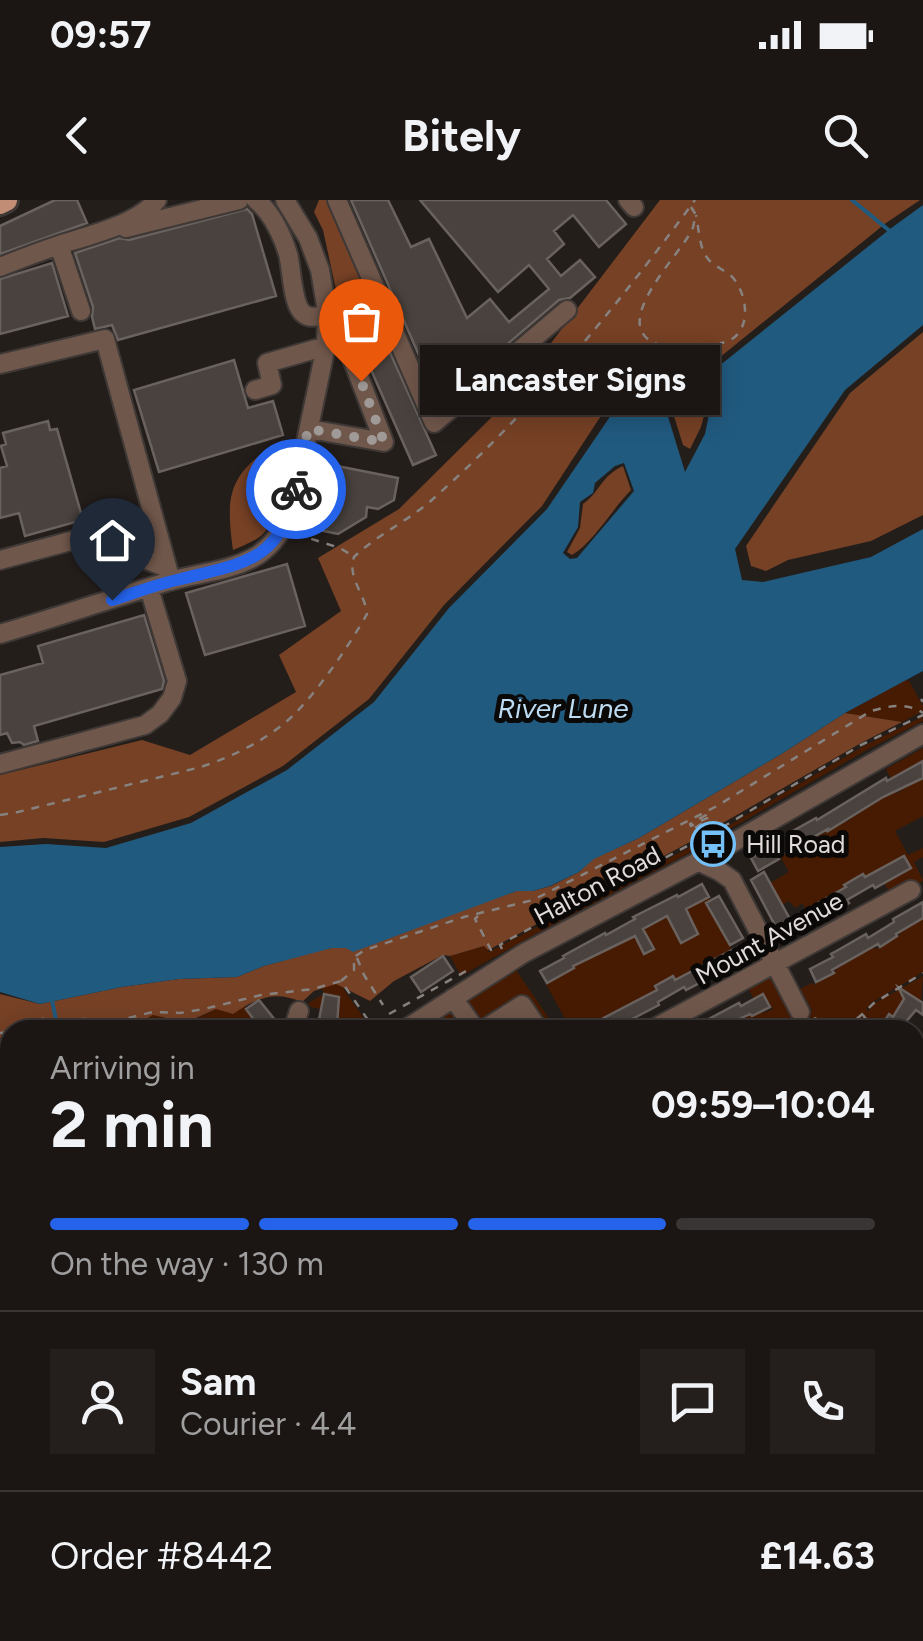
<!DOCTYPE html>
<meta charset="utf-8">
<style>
body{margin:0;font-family:Figtree,sans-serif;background:#241f1d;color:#f1f3f6;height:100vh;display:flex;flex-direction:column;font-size:38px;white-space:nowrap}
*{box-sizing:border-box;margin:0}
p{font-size:32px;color:#a09fa0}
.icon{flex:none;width:55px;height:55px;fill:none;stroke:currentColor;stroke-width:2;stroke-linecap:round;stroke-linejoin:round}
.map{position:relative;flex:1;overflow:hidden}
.side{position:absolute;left:0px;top:820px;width:925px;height:622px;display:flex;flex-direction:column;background:#1b1614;border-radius:30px 30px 0 0;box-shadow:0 5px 25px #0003,0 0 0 2px #393534}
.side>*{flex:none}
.pin{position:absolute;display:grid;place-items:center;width:85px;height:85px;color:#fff;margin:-102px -42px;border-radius:50% 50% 50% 0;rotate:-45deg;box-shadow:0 0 10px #0007}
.pin .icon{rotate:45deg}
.courier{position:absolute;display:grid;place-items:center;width:100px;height:100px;margin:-50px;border:8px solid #2563eb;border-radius:50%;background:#fff;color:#222;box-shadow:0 2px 12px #0007}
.bubble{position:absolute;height:70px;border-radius:0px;background:#1b1614;box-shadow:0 5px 25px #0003,0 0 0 2px #393534;font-size:32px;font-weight:700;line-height:70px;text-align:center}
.head em{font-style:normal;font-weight:700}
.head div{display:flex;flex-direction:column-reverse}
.head{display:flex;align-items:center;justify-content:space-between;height:170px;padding:0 50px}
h1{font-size:65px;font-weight:700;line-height:75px}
.bar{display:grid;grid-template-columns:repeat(4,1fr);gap:15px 10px;align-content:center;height:120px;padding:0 50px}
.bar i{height:12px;border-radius:8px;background:#393534}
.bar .selected{background:#2563eb}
.bar p{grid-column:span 4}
.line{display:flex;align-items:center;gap:25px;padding:0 50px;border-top:2px solid #393534}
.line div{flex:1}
.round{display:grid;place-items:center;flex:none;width:105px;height:105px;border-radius:0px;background:#241f1d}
.status{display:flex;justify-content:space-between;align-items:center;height:70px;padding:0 50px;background:#1b1614;direction:ltr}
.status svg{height:28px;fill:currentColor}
header{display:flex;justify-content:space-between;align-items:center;height:130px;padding:0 50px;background:#1b1614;font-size:45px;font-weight:700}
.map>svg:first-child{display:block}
.green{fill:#471b01}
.forest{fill:#764125}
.water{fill:#215a7f;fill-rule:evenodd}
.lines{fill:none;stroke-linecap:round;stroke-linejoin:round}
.stream{stroke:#215a7f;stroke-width:4}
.building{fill:#49423e;stroke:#6a625f;stroke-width:2.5}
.minor-casing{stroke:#3e3936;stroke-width:22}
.major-casing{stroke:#3e3936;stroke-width:28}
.path{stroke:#87827f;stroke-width:2.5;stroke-dasharray:8 8;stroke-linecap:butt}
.minor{stroke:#70574b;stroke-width:18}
.major{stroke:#c18e75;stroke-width:22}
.done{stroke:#9f9a97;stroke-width:10;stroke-dasharray:0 18}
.route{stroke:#2563eb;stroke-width:12}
.labels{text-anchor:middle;stroke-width:10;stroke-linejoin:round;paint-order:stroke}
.poi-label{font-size:25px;fill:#e1dcda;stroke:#0b0908;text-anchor:start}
.street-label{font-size:25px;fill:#e1dcda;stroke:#0b0908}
.water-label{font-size:28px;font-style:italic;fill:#bddcf3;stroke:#0b0908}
</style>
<div class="status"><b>09:57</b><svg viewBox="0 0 49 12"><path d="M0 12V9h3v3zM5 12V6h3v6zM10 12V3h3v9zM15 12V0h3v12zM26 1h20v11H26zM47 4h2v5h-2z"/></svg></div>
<header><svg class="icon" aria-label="back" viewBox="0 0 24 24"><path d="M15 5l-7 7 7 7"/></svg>Bitely<svg class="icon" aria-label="search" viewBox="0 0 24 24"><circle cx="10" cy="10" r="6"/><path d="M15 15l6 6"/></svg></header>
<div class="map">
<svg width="923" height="1441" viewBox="0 0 923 1441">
<rect width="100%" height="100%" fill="#241e1b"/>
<!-- green -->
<path class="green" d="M905,480L909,481L923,506V511L902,522L845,513Z
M922,517L923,521L865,551L707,642L706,639L862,547Z
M923,548V616L895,631L908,655L923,648V657L914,662L923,680L919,684C908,674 899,685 889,691L884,683L911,668L904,656L868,676L863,674L845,684L842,690L805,710L803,703L795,708L789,701L782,705L770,683L789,672L781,658L782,655L851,619L852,615L893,592L897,593L918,580L912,567L891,579L886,569Z
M702,641L704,645L530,737L461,776L450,756L485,746L489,752Z
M709,697L710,700L707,703L731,749L729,752L679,778L675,780L672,777L656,786L657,789L594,822L598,830H571L546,784L570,771V768L612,746H617L667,716L670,723L685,710Z
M923,718V772L871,803L866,809L868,811L875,803L923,776L921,802L916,799L898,809L893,817L889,814L884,822L895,830H728L727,826L746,816H752L760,812L763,813L773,809L763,794L754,799L748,788L772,777L799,820L806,819L812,810L800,789L812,783L816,785V782L834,773L839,766L873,747L876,749L900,735V731Z
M516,770L557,830H423Z
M332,784H340L372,830H331L332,827H336L339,797L325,794L321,809L311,807L308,803L324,794L322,788Z
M244,806L262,830H235L230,823L219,830H150L143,820L153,815L160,816L174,825L184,824L217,809L233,814Z
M0,1262L10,1266V1432L147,1433L138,1441H0Z"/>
<!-- forest -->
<path class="forest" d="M319,0H331L369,94L351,98L345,114L348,135L340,144V108L323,30L314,12Z
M660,0H920L886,23L719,158L701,227L690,249L683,245L653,149L644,150L542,306L444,405L369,499L283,566L189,617L104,642L43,638L0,642V575L142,540L190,555L296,492L279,455L341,411L318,358L399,309L503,206Z
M923,132V315L871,341L788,360L766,371L751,366L746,346L850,193Z
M272,246L290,247C286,272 281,316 263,334C256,341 242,346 233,350C226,298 227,277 272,246Z
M623,266L631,290C612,309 594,342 572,355L567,352L580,328L583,304C600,292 601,276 623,266Z
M845,513L902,522L861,543L690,642L494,747L488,750L484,746L450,756L443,755L394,781L370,801L336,784L314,791L302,802C274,790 257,798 233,814L216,809L178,826L166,818L153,815L127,830H10V867L0,858V794L40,804L122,787L179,779L237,777L264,766L318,751L332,748H346L517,691H533L551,686L579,672L593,659L639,638L783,553Z"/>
<!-- water -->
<path class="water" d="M923,5V125L845,190L735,349L742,380L763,382L871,357L923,329V471L845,513L783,553L639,638L594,659L579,672L550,686L533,691H517L353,752L346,748H332L264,766L237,777L179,779L122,787L40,804L0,792V647L46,644L106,648L191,623L287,570L374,502L449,408L547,309L650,158L685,272L705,234L719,166L890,29ZM624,263L634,291L577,358L570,359L563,353L578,327L580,302L593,293L595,283L615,266Z"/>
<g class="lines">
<!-- stream -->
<path class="stream" d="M852,0L891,32
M52,800L58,830"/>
</g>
<!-- building -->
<path class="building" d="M55,0H77L87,23L0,54V26Z
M351,0H388L411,47L429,39L467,118L490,99L509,122L549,89L529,65L498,92L420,0H606L626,24L599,47L573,15L554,31L564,44L547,59L561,76L580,60L595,77L570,98L559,100L449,194L421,160Z
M247,9L252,14L276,96L118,140L112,125L95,129L92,117L93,107L75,53L120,38L129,40Z
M52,63L68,116L0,134V79Z
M371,110L436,255L413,265L349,120Z
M234,160L248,208L273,201L283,235L159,272L134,190Z
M48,221L50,230L57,229L83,320L25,336L19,313L0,318V268L7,266L1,246L6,244L3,233Z
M317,262L398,278L394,300L378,309L367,307L366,317L338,334L309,328Z
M287,364L305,426L205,455L186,393Z
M144,415L164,481L162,489L34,526L38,541L24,545L20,542L12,543L7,533L0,535V475L43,463L38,446Z
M923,561V578L883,597L828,631V629L778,657L779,659L758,671L751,658L776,644L775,641L816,618L817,620L886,578L887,581Z
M904,656L911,668L875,688L873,685L847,700L849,703L791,736L787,729L779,733L751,680L764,672L790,719L846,687L844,685L863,674L865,677Z
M702,684L709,697L686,709L698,734L681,743L667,716L643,729L654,749L644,754L635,736L573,766L574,768L547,783L540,771L564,758L563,756L605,733L606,735L635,719L633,717L677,695L678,697Z
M719,696L743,738L730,745L706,703Z
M923,702V718L896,734L897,736L880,747L878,744L832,770L834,773L816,782L810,769L833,757L831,754L840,749L866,734L868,738L894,722L893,719Z
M738,747L745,759L686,790L684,787L658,802L659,805L611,830H598L594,823L657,790L655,786L673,776L675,780Z
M443,756L453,771L421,792L411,777Z
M898,787L923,803V815L916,810L904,824L901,822L896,830L884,822L889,814L893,817L904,799Z
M324,794L339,797L337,826L332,825L331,830H317Z
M763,794L770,807L752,816L750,814L737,820L725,827L726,830H707L703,822L739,803L741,806Z
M259,800L280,826L275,830H239L254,820L246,809Z"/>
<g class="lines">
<!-- minor casing -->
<g class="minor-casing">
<path id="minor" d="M256,0C272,13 282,35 288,54C292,69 292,106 304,114C310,119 319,116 327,115
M337,0L434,223L567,110
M628,0L634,7
M126,28L239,0
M59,45L81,111
M0,67C20,59 41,51 62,44C91,35 137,24 157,0
M0,164L105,139L171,381
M255,190L272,185L267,163L326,146
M309,229L384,242L349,151
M0,360L78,339L142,358L167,368
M0,434C57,417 113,398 170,381C198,373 232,371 258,355C274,344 282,330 291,313L326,146L327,111L320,70L308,38L285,0
M0,564L145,525L160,514L172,498L177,481L149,388
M698,661L719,671L732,680L800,812
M453,798L476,830
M293,830L299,811
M404,830L524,753L718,651L923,534
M483,830L522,805L539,830
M651,830L911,690
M0,913L10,914
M915,959L923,955
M0,988H10
M915,1024L923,1019
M915,1164L923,1177
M0,1254L10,1257
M915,1322L923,1334
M246,1432L254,1441
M417,1432L430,1441
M603,1432L608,1441
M715,1432L720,1441"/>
</g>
<!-- major casing -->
<g class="major-casing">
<path id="major" d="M0,3L6,0
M915,1358L923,1352
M799,1441L811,1432"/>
</g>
<!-- path -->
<path class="path" d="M691,7L696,15C694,20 694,26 692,30C680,55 604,128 660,145C674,149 684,151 698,146
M658,191L696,180L704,172L707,163L721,143C751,138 750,100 734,79C728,71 716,68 709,60C699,50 699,28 696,15
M296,334L340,348L353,356
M921,499L923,502
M0,615L18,612L197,568C225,560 258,544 281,526C310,504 349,446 367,414C365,393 347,378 354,357C378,334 410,320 434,298C533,210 617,106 695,0
M698,639L695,634L711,626L710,624L694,631L693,629L708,620L707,618L691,626L690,624L706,615L705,613
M478,716L475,719L491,750L497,747
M502,749L500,745L510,739L716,631L861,545L923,515
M357,758L364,775L383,805
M341,781L354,770V757L365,750L464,717L533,700L717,606L871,511C889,506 906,502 923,513
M389,814L468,770L470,771
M863,815L874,830
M814,818L838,829L859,817L874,803L923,773
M23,830L46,817L51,820L86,819L99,825L153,812L180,813L204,809L261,795L313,789L341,781L375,830
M0,833L10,832
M915,838L923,837
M915,902L923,897
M0,1214L10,1218
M915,1399L923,1393
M540,1432L548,1441
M903,1432L909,1441
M861,1439L871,1432
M917,1441L923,1437"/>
<!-- minor -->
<use href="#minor" class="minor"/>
<!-- major -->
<use href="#major" class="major"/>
</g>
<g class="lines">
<!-- done -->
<path class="done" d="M296,289L308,229L384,242L361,181"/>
<!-- route -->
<path class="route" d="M112,400C135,393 157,384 181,379C244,363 280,362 296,289"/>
</g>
<!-- icons -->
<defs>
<g id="bus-ring" transform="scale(2.25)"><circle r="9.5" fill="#0b0908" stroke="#74c0f6" stroke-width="1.5"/><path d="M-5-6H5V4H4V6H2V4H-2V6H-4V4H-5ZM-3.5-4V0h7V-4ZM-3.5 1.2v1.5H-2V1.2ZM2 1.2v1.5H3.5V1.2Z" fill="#74c0f6"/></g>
</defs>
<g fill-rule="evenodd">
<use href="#bus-ring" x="713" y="644"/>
</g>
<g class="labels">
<!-- poi labels -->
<g class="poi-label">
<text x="746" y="653">Hill Road</text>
</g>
<!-- street labels -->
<g class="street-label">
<text transform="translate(597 685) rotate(-28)" y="9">Halton Road</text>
<text transform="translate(769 738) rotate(-29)" y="9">Mount Avenue</text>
</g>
<!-- water labels -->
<g class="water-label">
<text x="563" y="518">River Lune</text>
</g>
</g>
</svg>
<div class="pin" style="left:361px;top:181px;background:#ea580c"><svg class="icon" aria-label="bag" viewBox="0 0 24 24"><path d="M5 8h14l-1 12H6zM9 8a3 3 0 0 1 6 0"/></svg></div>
<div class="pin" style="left:112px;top:400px;background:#1f2937"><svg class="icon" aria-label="home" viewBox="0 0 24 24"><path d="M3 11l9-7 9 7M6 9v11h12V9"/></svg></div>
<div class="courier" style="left:296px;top:289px"><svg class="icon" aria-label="bike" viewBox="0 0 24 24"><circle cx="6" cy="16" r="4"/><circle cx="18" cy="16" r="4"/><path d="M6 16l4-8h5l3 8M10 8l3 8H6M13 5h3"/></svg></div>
<div class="bubble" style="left:420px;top:145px;width:300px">Lancaster Signs</div>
<section class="side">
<div class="head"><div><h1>2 min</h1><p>Arriving in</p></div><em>09:59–10:04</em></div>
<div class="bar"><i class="selected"></i><i class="selected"></i><i class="selected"></i><i></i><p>On the way · 130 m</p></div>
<div class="line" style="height:180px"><a class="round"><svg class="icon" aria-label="person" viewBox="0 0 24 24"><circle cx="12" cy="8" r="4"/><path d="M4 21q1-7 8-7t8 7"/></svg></a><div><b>Sam</b><p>Courier · 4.4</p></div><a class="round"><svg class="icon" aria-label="chat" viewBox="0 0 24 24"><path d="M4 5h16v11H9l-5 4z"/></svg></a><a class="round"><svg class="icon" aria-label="phone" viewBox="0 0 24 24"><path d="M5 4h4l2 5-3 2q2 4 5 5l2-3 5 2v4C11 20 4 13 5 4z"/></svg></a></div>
<div class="line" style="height:130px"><div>Order #8442</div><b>£14.63</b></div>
</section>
</div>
